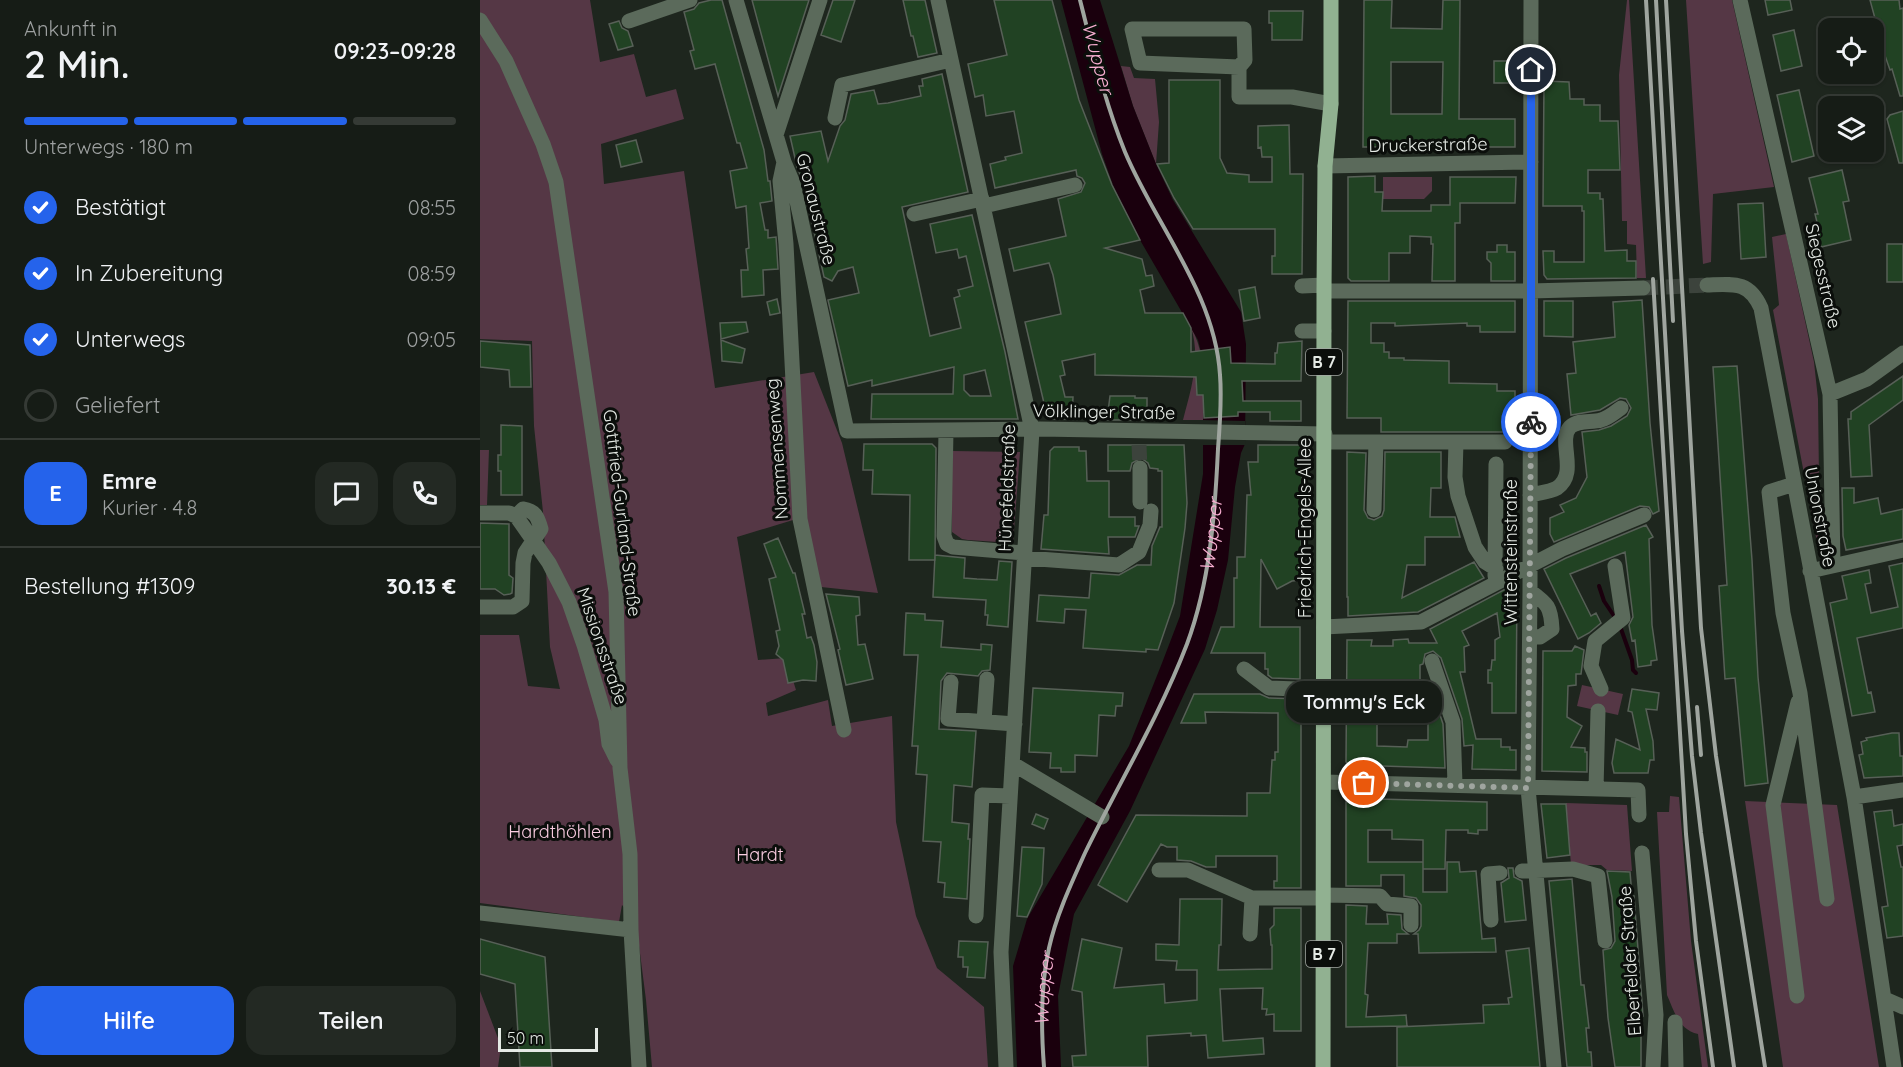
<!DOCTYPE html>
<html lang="de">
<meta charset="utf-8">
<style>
body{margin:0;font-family:Quicksand,sans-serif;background:#232923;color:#f1f3f6;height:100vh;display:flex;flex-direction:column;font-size:22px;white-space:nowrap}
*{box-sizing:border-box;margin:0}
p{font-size:20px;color:#9ea1a1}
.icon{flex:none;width:33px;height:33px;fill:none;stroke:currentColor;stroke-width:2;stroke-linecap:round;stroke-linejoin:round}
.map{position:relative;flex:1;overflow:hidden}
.side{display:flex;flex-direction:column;background:#161c16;width:480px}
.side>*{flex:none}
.controls{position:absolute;left:1338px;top:18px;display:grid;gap:12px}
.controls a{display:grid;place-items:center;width:66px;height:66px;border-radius:12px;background:#161c16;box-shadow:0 2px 4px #0004,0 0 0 2px #353a35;font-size:30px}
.scale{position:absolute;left:18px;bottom:15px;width:100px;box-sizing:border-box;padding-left:6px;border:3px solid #e5eae5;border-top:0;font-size:16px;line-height:21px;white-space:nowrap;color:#e5eae5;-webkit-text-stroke:4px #0b0e0b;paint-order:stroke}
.pin{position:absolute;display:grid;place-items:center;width:51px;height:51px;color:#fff;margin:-26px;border:3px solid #fff;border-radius:50%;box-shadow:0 2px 6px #0007}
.courier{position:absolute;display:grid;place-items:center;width:60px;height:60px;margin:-30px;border:4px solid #2563eb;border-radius:50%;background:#fff;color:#222;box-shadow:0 2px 8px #0007}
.bubble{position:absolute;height:42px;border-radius:18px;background:#161c16;box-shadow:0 2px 4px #0004,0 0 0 2px #353a35;font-size:20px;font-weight:600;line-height:42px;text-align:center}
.overview em{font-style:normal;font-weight:600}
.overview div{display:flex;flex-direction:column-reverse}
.overview{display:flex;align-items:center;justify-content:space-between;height:102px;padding:0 24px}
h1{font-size:39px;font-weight:600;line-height:45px}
.bar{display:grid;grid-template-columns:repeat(4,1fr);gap:9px 6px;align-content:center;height:72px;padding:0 24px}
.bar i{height:8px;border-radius:4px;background:#353a35}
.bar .current{background:#2563eb}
.bar p{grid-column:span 4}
.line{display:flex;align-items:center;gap:15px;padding:0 24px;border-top:2px solid #353a35}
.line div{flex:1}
.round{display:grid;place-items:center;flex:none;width:63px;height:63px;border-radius:18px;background:#232923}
ol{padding:0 24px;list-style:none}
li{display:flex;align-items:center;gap:18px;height:66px}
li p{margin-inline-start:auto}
li .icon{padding:6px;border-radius:50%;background:#2563eb;color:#fff;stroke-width:4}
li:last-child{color:#9ea1a1}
li i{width:33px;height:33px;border:3px solid #353a35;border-radius:50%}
.button{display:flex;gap:12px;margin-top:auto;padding:12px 24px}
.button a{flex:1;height:69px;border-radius:18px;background:#2563eb;color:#fff;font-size:24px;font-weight:600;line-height:69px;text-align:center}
.button a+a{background:#232923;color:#f1f3f6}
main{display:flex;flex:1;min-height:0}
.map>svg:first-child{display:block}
.green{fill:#553745}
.water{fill:#1a000d}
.pier{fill:#1e261e}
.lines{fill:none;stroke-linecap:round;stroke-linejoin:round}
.stream{stroke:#1a000d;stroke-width:4}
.building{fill:#214223;stroke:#576057;stroke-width:1.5;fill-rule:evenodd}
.minor-tunnel{stroke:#3c433c;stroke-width:15;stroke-dasharray:15 8;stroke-linecap:butt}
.minor{stroke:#5b6a5b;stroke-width:15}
.major{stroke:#91b191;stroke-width:15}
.rail{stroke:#9fa59f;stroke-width:4}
.done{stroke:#9fa59f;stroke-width:6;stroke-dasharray:0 10.8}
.route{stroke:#2563eb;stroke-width:8}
.labels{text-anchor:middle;stroke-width:6;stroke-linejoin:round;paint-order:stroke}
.shield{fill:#0b0e0b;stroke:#a4a8a4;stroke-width:1.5}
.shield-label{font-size:16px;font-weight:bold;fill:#e5eae5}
.street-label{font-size:18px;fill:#e5eae5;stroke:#0b0e0b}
.park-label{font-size:18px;fill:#fbcde2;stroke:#0b0e0b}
.water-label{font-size:20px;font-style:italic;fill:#f8aed1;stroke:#0b0e0b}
</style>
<main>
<section class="side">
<div class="overview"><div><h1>2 Min.</h1><p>Ankunft in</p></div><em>09:23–09:28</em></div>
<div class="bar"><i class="current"></i><i class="current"></i><i class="current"></i><i></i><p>Unterwegs · 180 m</p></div>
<ol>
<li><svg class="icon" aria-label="check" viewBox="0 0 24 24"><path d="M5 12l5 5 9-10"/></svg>Bestätigt<p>08:55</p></li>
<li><svg class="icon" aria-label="check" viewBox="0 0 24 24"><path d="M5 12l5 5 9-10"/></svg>In Zubereitung<p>08:59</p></li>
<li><svg class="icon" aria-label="check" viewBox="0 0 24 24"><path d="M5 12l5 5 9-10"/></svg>Unterwegs<p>09:05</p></li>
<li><i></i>Geliefert</li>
</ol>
<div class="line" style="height:108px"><b class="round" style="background:#2563eb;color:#fff">E</b><div><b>Emre</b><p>Kurier · 4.8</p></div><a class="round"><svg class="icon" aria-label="chat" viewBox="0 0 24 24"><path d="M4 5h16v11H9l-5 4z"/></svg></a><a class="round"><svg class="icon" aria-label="phone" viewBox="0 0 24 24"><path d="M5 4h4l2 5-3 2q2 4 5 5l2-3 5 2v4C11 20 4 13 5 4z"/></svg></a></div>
<div class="line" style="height:78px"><div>Bestellung #1309</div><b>30.13 €</b></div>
<div class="button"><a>Hilfe</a><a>Teilen</a></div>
</section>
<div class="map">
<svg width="1423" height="1067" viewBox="0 0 1423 1067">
<rect width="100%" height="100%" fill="#1e261e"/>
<!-- green -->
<path class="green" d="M0,0H110L120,62L154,54L166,97L196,89L204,119L121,144L124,184L204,171L235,388L334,372L362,443L398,593L341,587L313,520L257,537L278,660L306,658L316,690L286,703L288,716L348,700L352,726L412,716L416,822L436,916L457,968L504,1007L508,1067H172L166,1000L156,922L142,905L139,922L0,903V635H39L48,686L80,689L70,647L63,512L54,426L52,341L0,339Z
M1147,0H1149L1166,278H1157L1156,245L1147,244V221H1142L1139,75Z
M1206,0H1252L1294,187L1233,194L1231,262L1223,264Z
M641,66L650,67L654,78L675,79L679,122L676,164L653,106Z
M903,177H952V191L944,199H903Z
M1306,234L1334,362L1338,399L1340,558L1293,310L1299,305L1292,237Z
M711,327C727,357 724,387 723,420H703C711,389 721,359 711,327Z
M0,450H9L7,505H0Z
M472,451L540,452L533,543L488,540L482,539L472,532Z
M1102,685L1143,694L1138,715L1097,706Z
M1190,796L1199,797L1211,941L1228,1067H1222L1218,1034C1199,1030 1194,1011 1187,995L1177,812H1189Z
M1265,801L1357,805L1399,1067H1303Z
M1086,803L1147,805L1152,871L1127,870L1121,865H1091Z
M0,991L21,1046L18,1067H0Z"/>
<!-- water -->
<path class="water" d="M581,0H620L653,106L676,164L693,200L761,312L766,344L765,444L761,453L755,487L748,560L737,610L725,649L650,811L594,914L578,996L581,1067H537L533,966L547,919L649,746L682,663L700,616L723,474V360L718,340L660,240L633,185L622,154Z"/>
<!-- pier -->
<path class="pier" d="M720,420L765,421V445H720Z"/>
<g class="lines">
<!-- stream -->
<path class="stream" d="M1119,586L1124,601L1136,619
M1140,626L1152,660L1153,670L1156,673"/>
</g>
<!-- building -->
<path class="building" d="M231,0H242L284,150L288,181H290L292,201L280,203L285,230H288V238L296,237L298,269L283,270L284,295L262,297L261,270H268L266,249L269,248L266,206L256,208L250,171L267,168L260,143H257L235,64L215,69L210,51L214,50L204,12L214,9L219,3Z
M272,0H329L298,96L279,26Z
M353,0H375L361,42L341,35Z
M423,0H445L457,53L438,57L433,36H431Z
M514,0H572L599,100L632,185L660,240L625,248L662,259L666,276L672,275L674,286L660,290L665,313H703L711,328V352L750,347L751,363L795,364V353H797L798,343L822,341L821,381H762L763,401H821V421H790V412H758V416L724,418L723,395H717L716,377L615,375V354L582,361L585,375L580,376L585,397H593L592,419H571L567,416L545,322L581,314L573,275L569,263L534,271L529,249L586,236L578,199L601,192L605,183L602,178L597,176L596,170L515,188L510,164L526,160L525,157L542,153L534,111L506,116L503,95L495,97L488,64L527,55Z
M884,0H912L911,28L962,29L963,0H980L979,119H1035V147H883ZM911,62H963L962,114H911Z
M1285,0H1310L1312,10L1288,15Z
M1390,0H1419L1420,9L1423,8V96H1420L1412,69L1410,70L1402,47L1394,23L1396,22Z
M789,11H823L822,40H792V23H789Z
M139,21L142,28L148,31L153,46L138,50L129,24Z
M1314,30L1322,66L1301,71L1293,35Z
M1014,61H1035V83H1014Z
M462,74L488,192L422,207L450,336L481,328L474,298L480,296L478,290L493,286L486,256L479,258L477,249L456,253L450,224L492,215L525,352L538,419H391L392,394H473L474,367L392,386V380L368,386L348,300L379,293L373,267L358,271L352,281L344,277L323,181L317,167L310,136L341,131L348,161L360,126L365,120L371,94L394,90L398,104L408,103L441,96L439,86H443L442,79ZM505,370L511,396H490L484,390V375Z
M689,80H740V158L747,173L769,175V182H792V157H782L781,147L778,148V126L809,125L810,174H823L822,274H792V256H795V229H713L694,198L677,164L689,163Z
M1064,81L1089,82L1090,99H1104V105H1120V121H1138L1140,170H1108V193H1120V199H1123L1125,251L1147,250V261H1156V278L1067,279L1064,275L1063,251H1074V262H1104V211H1102V206H1063Z
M1319,90L1334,156L1312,162L1297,95Z
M1423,111V163H1419L1407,119L1410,115Z
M156,140L162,162L141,167L136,145Z
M1362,170L1369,201L1363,202L1371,240L1341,247L1335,222H1337L1335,214H1338L1329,178Z
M895,176V192H903L902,211H951V205H970V177H1036L1035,203H980V223H975V281H952L953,244H951V237L930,236V253H909V281H871L868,278V177Z
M1283,203L1286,257L1261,259L1258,204Z
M1407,244H1423V282H1407Z
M1017,245H1027V252H1035V281H1011V263L1007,259V252H1017Z
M775,287L780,318L764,321L759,290Z
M297,299L300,313L290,315L287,302Z
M1162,300L1170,423L1179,511L1173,514L1169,507L1160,506L1074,542L1070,534V518L1084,512L1080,505L1096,498L1107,477L1102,432L1119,430L1131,426L1147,416L1151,408L1146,399L1140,398L1120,410L1091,415L1087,374L1096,373L1093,342L1135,337L1133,302Z
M868,301H1035V332H1000V326H987V323L915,326V323H891V343H904V352H909V358H924V360L969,361V383L1017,384V391H1035V435L1025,432H901V418H867Z
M1064,301H1093V337L1064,336Z
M266,322L268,332L241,339L240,323Z
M241,340L265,349L262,363L242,361Z
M0,341L50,345L51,387H30L29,370L0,367Z
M1257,366L1272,560L1278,677L1288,783L1265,786L1255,678L1245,679L1239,586L1247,585L1233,367Z
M1423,376V400L1389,425L1392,476L1371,477L1368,419H1371V412Z
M630,396H655V398H667V420H627Z
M21,425L42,426V495H21V471H18V455H21Z
M384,444H452L456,448L455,560H429L430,495L392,494L393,470H383Z
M628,445H704L707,503L705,528L694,603L678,650L666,649V652L603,648L606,610L585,609L584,623L557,621L559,595L609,598L611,573L639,575L657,565H671L672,546L680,527H682V471H678V469L670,468L668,463L661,458L652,463L650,471H628Z
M778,445H822L821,580L812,581L797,589L781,559L780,627H820V679L792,678L788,675V669H785V653H731L741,627H754V578H757V557H765L767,495H771L768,462H778Z
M574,447H599V451H606L607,481H629V517H655V526H659L655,537H628L629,554L561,549L564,515H568L570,451Z
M867,452L886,453L884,510L888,518L894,520L902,516L904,510L905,452H961V488H951L950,517H975L980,537H945V565H927L922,598L994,562L1004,578L938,612L868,616V597H867Z
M1362,488H1374V503L1398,498L1401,514L1423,509V539L1366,550L1363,536Z
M0,523L29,524V575L33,578L32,593L30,594L24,595L15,589H0Z
M1166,525L1173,537L1169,539L1172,625L1177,660L1171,661V665L1158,667L1155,640L1152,641L1149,625L1153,617L1145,552L1090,574L1111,616L1116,613L1121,623L1109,633L1098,639L1064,569L1086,558Z
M298,538L313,573H315L325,614H322L327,638L331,637L334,645L337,662L336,681L323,680L308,683L303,660L296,654L299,646L296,631L300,630L289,579L296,577L284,544Z
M455,555L485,558L484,578L497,579L517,580L519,561L532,562L528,627L507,625L508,615H505L506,600L453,597Z
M1423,563V628L1377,638L1388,693L1391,692L1395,712L1372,716L1350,603L1367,599L1362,576L1389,570L1391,583L1385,584L1391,613L1418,607L1409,566Z
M1033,585L1037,587L1036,713H1012V683H1008V670H1011L1012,660H1015V640L1020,637L1017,613L982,631L989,645L984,647L985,672H980L996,739H1021V747H1030V750H1036V770L992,769L993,745L984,746L982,719L961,658L953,651L945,654L943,664L940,665V702L897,704V746L927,747L928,740H948V715H960L963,724L965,768L870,765L866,762L867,640H892L891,646H913V640L928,639L929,643H957L950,629Z
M346,594L379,597L380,615L376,616L378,645L385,644L393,679L366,685L358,650L360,649Z
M426,613L445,614V620L463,621L461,647L501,650V644L512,645L510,670L502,671L498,676L467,673L461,681L459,729L496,731L492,787L474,785L472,822L489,824L488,839H490L487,899L464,897L465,883L458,882L461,842L443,841L447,775L436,774L438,746H432L438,655H424Z
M1095,646L1104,650L1101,674H1096V685L1088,686L1087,717L1102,726L1091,747L1105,748V752H1107V772L1062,771L1063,651H1092Z
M553,688L643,693L642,706H636L635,716L619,715L617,756L595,755V772H581V768H570L571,753L549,752Z
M1152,689L1179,693L1177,710L1166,709L1173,741L1174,760H1170L1168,773H1134L1132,763L1136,739L1160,750L1152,712L1148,711Z
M714,694H780L789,698L821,699V888H794V881H797V856H736V867H726L711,861L697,860V847H687L681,844L647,902L618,885L656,815L767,816V793H790L792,760H795V752H798V713L725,712L726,723H701Z
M1412,733H1419L1420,756H1423V776L1384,778L1379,755L1383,754L1381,742L1387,740L1386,738Z
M898,799L1007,802V830H998V834L988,833V830H966L965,869H943V862V892H967V862H979L980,872L996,871L1002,939L1015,938L1016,952L939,953L938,934H934L939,930L941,926V905L936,898L924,896V875H901V886H866V802H898ZM888,830H912V839L943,840V862H888Z
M1061,804H1086L1090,855L1067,858Z
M1412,810L1414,826L1423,824V845L1417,846L1421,867H1423V936L1407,938L1402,907L1408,906L1394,812Z
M556,814L568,819L564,829L552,824Z
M542,847L564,848L562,884L547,917L537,916Z
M1028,868H1033L1034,877L1042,881L1046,920L1025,922L1021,883L1029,878Z
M1127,871L1150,872L1152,896H1154L1163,1016H1161V1067H1135L1128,1018L1123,950L1131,948L1135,941L1132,897Z
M1092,879L1101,985H1104L1109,1028H1106L1108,1052H1111L1112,1067H1087L1069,881Z
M700,899H742L741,945H739L738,970L792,969V945H791L790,929L794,925V908H821V1031H794V1014L786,1015L787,1009H782L783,988L740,989L743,1041L783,1038L784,1054L728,1058L726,1035L711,1036V1033L667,1036L668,1067H593L592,1056L606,1055L602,992L592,990L602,939L642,948L634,988L684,984L685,1003L717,1000V970H696L697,961L676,960V944L699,945Z
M866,905L887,906L886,924H908L907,914L921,915L922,929L928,934H917V943H888L885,994L888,995L886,1017L926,1015L927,1026L866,1027Z
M0,939L65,957L72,1067H40L35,984L0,974Z
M479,941L508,942L505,978L487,977L488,967H483V957H478Z
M1049,948L1060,1067H917V1027L1004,1023L1003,1005L1029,1004L1028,998L1032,997L1026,951Z"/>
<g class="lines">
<!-- minor-tunnel -->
<path class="minor-tunnel" d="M1163,288L1227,285
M659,445L660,468"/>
<!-- minor -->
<path class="minor" d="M256,0L304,162L313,183L367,431L560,429L845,434
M458,0L552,430L521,952L526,1067
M1051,0L1050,591L1048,788L1074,1067
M1260,0L1350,394L1353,565
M0,20L26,61L63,144L76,182L136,592L140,768L150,854L151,930L159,1067
M149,21L210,0
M759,67L765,60L764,29H652L660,63L759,67V97H812L851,104
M355,118L362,85L471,60
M296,135L340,0
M304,162L300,181L306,244L320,519L364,730
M845,166L1051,162
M504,206L595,185
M434,214L502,199
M1227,285C1254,284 1269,281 1281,308L1374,797L1414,1067
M822,286L844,285
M844,291H1050L1163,288
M822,331H844
M1350,394L1387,379L1423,353
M466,431L464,536L467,544L473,547L545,553
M845,442H1025
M976,442L975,477L978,496L995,547L1005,562L1016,569
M1314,484L1289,492L1303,613L1320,693L1347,899
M1050,495C1058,493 1070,492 1077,488C1099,473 1077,441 1090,427C1099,419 1111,423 1121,420C1129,418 1135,412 1141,408
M660,502V468
M894,510L896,442
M0,513H29L36,516L69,563L89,602L104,645L126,720L129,744L137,760
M545,558L639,565L659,552L670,525L671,511
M1330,571L1423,550
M1015,576L1016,464
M0,607H33L42,601L43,563L45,553L61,529C58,518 56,511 43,509L36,516
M844,627L941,622L1082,549L1164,515
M1050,636L1060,637L1072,629C1071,607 1068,604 1050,591
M952,661L973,722L975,785
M764,669L789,688L844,690
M471,682L468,719L535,724
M1121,689L1111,666L1115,641L1143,618L1135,566
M504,721L507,679
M533,764L622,817
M844,782L1158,790L1159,815
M1116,789L1118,711
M1374,797L1423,790
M1162,853L1176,1015L1173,1067
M679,870H708L772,898
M1042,871L1093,869L1118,876L1125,941
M844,895L900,896L907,904L931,906V925
M0,913L151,930
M496,916L502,795L530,796
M1011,920L1008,874L1020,873
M770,934L772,898H844
M1317,996L1293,805L1318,702
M1405,999L1423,1007
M1195,1022L1196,1067"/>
<!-- major -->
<path class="major" d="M843,1067L844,291L845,166L851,104V0"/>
<!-- rail -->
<g class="rail">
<path d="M1166,0L1202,631L1212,756L1221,833L1254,1067"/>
<path d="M1176,0L1193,321"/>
<path d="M1186,0L1221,628L1236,756L1285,1067"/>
<path d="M1173,279L1206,834L1216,941L1233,1067"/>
<path d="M1217,707L1221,755"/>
<path id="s1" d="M564,1067C561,1028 560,987 569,948C576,916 591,884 605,853C639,783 679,717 707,644C730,582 735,514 738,449C740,424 742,399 740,375C735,293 676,226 645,152C625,103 613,51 600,0"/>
</g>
</g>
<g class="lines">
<!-- done -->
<path class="done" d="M884,783L1048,788L1051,422"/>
<!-- route -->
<path class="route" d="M1051,422V70"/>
</g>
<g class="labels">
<!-- shield labels -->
<g class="shield">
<rect x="826" y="349" width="36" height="26" rx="4.5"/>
<rect x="826" y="941" width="36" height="26" rx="4.5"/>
</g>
<g class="shield-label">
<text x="844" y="368">B 7</text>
<text x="844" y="960">B 7</text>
</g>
<!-- street labels -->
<g class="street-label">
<text transform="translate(948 145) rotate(-1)" y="6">Druckerstraße</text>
<text transform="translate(336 209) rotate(76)" y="6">Gronaustraße</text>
<text transform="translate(1343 276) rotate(77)" y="6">Siegesstraße</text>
<text transform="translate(624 412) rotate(1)" y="6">Völklinger Straße</text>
<text transform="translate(297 449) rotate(-94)" y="6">Nommensenweg</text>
<text transform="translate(527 488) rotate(-88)" y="6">Hünefeldstraße</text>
<text transform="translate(142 513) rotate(83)" y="6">Gottfried-Gurland-Straße</text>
<text transform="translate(1340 517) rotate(79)" y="6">Unionstraße</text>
<text transform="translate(825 528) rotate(-90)" y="6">Friedrich-Engels-Allee</text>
<text transform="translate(1031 552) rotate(-90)" y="6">Wittensteinstraße</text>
<text transform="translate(122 646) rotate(71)" y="6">Missionsstraße</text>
<text transform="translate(1150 961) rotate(-94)" y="6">Elberfelder Straße</text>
</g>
<!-- park labels -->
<g class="park-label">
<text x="80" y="838">Hardthöhlen</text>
<text x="280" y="861">Hardt</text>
</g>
<!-- water labels -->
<g class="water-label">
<text transform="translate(618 58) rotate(75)" y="7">Wupper</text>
<text dy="7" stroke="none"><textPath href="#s1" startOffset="566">Wupper</textPath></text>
<text dy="7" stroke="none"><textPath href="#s1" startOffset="78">Wupper</textPath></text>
</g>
</g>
</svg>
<div class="controls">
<a><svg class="icon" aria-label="locate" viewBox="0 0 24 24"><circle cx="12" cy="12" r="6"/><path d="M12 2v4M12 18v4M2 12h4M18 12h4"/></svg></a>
<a><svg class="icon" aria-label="layers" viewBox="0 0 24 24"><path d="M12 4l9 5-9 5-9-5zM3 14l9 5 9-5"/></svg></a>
</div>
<div class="scale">50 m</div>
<div class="pin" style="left:884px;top:783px;background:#ea580c"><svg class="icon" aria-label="bag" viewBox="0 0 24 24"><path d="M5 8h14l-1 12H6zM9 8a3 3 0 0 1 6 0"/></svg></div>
<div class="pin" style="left:1051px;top:70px;background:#1f2937"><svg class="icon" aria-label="home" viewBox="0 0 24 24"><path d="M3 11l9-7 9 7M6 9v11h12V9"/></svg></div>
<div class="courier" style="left:1051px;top:422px"><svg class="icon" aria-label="bike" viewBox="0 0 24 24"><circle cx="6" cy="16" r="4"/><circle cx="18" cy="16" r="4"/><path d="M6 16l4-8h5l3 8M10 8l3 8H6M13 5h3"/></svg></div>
<div class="bubble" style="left:806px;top:681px;width:156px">Tommy's Eck</div>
</div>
</main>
